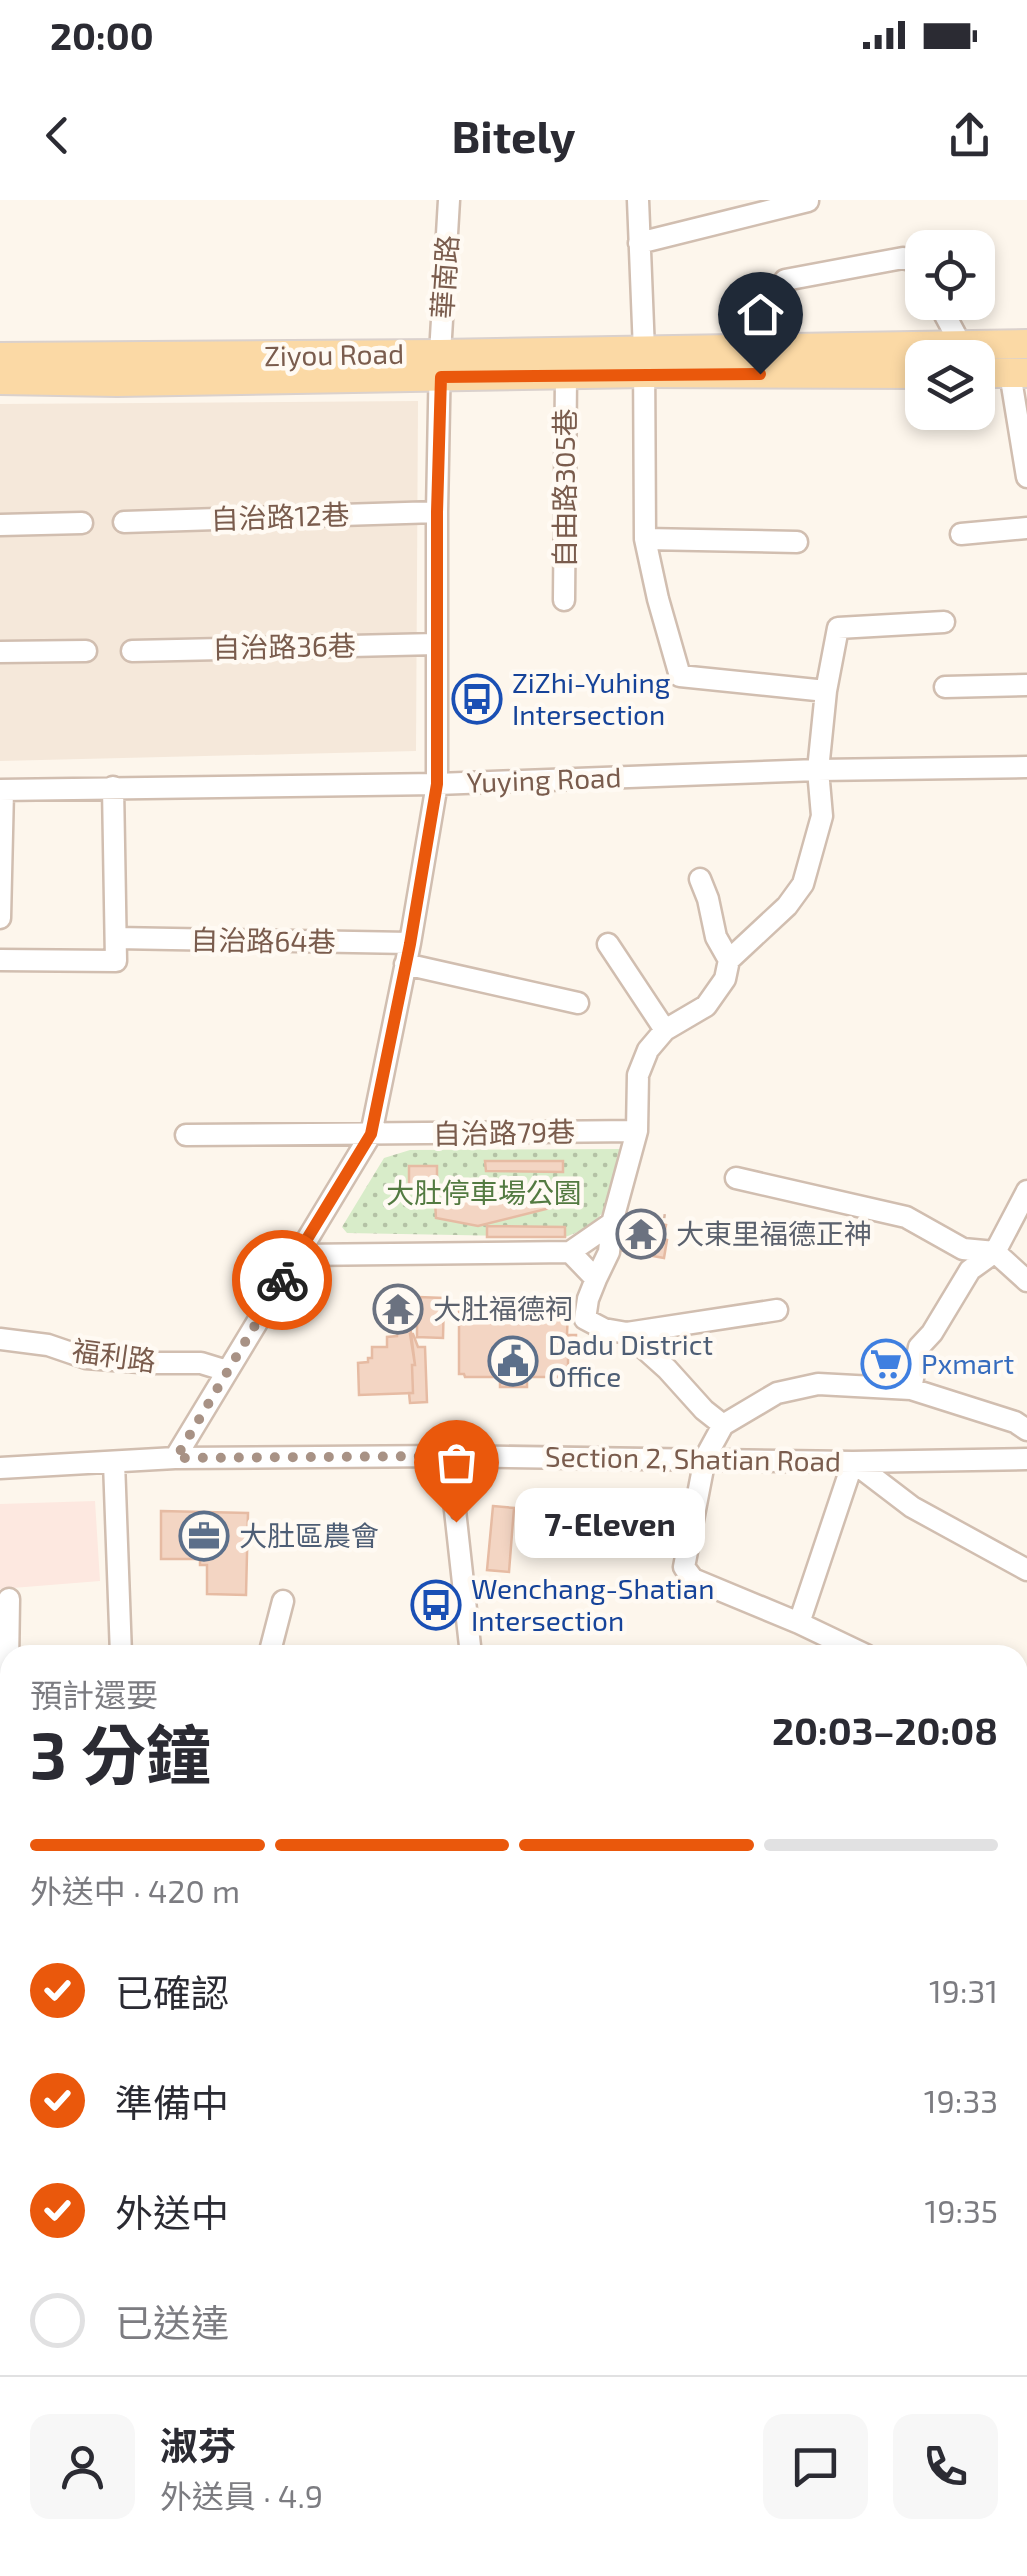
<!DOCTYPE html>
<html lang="zh-TW">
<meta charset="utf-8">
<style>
body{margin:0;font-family:"Exo 2","Noto Sans TC",sans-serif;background:#f7f7f7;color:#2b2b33;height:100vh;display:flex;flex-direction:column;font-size:38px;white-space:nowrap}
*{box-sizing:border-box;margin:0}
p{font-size:32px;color:#7c7c81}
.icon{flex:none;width:55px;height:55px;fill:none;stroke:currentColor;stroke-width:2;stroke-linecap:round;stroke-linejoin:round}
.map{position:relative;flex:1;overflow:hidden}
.drawer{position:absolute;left:0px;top:1445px;width:1028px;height:932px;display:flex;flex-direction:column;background:#fff;border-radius:30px 30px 0 0;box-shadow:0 5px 15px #0003}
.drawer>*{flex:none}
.controls{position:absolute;left:905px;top:30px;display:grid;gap:20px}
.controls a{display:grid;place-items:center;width:90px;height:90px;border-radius:20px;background:#fff;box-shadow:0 5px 15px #0003;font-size:50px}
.pin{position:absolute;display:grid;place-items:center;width:85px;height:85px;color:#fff;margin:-102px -42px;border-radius:50% 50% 50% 0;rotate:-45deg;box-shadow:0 0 10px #0007}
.pin .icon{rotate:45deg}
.courier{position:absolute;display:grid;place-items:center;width:100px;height:100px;margin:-50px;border:8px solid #ea580c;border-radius:50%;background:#fff;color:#222;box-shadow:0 2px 12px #0007}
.bubble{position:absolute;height:70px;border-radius:20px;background:#fff;box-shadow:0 5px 15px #0003;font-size:32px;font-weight:700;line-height:70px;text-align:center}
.head em{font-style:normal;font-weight:700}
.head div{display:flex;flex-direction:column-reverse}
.head{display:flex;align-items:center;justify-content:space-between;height:170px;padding:0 30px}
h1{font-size:65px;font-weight:700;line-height:75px}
.bar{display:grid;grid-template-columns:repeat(4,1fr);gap:15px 10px;align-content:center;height:120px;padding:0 30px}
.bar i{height:12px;border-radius:8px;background:#e1e1e2}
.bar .selected{background:#ea580c}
.bar p{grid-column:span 4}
.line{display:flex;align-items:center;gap:25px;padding:0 30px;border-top:2px solid #e1e1e2}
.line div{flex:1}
.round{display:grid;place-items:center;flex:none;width:105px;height:105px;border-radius:20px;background:#f7f7f7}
ol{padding:0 30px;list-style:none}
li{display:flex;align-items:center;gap:30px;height:110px}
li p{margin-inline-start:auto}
li .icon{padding:10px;border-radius:50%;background:#ea580c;color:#fff;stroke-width:4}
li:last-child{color:#7c7c81}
li i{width:55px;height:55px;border:5px solid #e1e1e2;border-radius:50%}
.status{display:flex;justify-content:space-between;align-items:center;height:70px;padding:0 50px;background:#fff;direction:ltr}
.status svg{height:28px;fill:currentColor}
header{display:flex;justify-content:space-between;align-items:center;height:130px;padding:0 30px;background:#fff;font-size:45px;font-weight:700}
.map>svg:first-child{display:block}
.residential{fill:#f5e8da}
.commercial{fill:#fde8e0}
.industrial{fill:url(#industrial-grid)}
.green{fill:url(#green-dots)}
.building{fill:#f3d5c3;stroke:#e6bba3;stroke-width:2.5}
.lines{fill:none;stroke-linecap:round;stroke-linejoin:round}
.minor-casing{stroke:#d1beb0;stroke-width:25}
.major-casing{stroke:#dad1cd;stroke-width:32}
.path{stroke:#d9b8a5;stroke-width:4;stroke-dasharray:2.5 8;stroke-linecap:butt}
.minor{stroke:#fff;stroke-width:20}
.major{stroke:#fbd9a5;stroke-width:28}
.rail{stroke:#b9a8c9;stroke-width:6;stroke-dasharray:15 10;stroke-linecap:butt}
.done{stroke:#a89285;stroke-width:10;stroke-dasharray:0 18}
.route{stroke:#ea580c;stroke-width:12}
.labels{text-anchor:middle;stroke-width:9;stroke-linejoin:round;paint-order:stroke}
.street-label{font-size:28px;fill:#7a5c4d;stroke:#fffaf3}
.transit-label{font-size:28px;fill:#164399;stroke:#fffaf3;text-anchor:start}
.park-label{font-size:28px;fill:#537a41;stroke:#fffaf3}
.worship-label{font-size:28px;fill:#5b616d;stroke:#fffaf3;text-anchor:start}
.service-label{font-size:28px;fill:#4e5e75;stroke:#fffaf3;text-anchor:start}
.shop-label{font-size:28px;fill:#366cbe;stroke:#fffaf3;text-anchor:start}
</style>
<div class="status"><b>20:00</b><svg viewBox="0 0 49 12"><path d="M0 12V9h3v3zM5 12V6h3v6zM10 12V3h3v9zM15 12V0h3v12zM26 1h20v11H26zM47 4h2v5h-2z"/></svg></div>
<header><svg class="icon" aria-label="back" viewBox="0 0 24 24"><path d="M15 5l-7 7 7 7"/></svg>Bitely<svg class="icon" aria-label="share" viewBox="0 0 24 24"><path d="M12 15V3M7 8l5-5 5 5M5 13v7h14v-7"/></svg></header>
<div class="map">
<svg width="1027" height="2376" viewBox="0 0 1027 2376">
<defs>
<pattern id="industrial-grid" width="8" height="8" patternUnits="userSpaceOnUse" patternTransform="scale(2.5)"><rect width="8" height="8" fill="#efe9e4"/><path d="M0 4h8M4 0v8" fill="none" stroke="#c7c0bb"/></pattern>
<pattern id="green-dots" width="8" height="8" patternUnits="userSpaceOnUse" patternTransform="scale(2.5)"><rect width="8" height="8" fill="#d8ecc9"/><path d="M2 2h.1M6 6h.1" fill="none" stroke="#b4c2a5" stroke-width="1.8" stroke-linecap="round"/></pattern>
</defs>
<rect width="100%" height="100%" fill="#fdf6ec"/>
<!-- residential -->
<path class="residential" d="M418,201L416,551L0,561V204Z"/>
<!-- commercial -->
<path class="commercial" d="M95,1301L100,1381L0,1389V1304Z"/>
<!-- industrial -->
<path class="industrial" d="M0,2051H10V2333L0,2346Z"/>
<!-- green -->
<path class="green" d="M623,949C612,994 614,1020 565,1037L347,1033L342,1027L384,958L410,950Z"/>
<!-- building -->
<path class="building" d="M485,961H563V972L486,971Z
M409,966H437V990L409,991Z
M540,985V999L570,998V1003L478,1026L436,1018L435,1001L512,1000V986Z
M620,1014L646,1019L644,1027L648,1028L650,1022L666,1025L663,1039L667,1040L664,1058L614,1049Z
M487,1026L565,1027V1037H487Z
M418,1097L444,1098L443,1138L417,1137V1123H407V1108H418Z
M459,1109H568L567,1135H576V1148H568V1174H563V1177H527V1187H500V1177H465L464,1174H459Z
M397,1125H410L415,1165H412L413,1193L359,1195L358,1163L368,1162V1158H372V1147H387V1137L397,1136Z
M410,1134H413L418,1147H425L427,1202L410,1203L409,1193H413L412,1165H415Z
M493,1306L514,1308L509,1372L487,1370Z
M161,1311L248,1313L246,1395L207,1394V1365H200V1359H161Z
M1020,1720L1027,1724V1807L1018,1803V1726Z
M0,2114L10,2115V2148L9,2144H0Z
M0,2208L10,2209V2242L4,2241L3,2247H0Z
M1018,2328L1027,2332V2353L1020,2368L1018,2366Z"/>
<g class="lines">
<!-- minor casing -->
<g class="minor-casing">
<path id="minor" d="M638,0L644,151L645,339L658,399L680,476L826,491
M639,43L808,1
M785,80L903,58L915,61L922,75
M938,102L961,145
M1010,173L1027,277
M124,322L437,312
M0,325L82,323
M961,334L1027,328
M645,339L797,342
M564,400L566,176
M132,451L436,444
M0,452L86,451
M945,487L1027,485
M0,590L437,584L818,570L1027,567
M700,679L708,699L716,737L729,760
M0,718L3,590
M116,738L410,743
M608,744L665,830
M0,760L116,761L113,587
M405,764L578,803
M186,935L637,931
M736,978L906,1017L963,1049L995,1052
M995,1052L1027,1081
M298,1055L570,1052
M596,1079L609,1052L612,1023
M627,1133L777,1110
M0,1139L48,1145L86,1158L153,1163H201L227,1171
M911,1189L919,1147L932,1133L970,1070L995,1052L1027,991
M723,1225L704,1210L667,1169L627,1133L604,1129L585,1119L588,1099L596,1079L570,1052L612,1023L637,931L638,875L648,850L665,830L706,806L725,779L729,760L787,706L803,684L822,616L818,570L826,491L838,428L944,422
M449,1256L471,1455
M175,1258L371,934L410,743L437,584V312L440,154L449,0
M114,1262L121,1455
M0,1268L175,1258L449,1256L853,1262L1027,1259
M799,1423L853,1262L912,1307L1027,1370
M269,1455L283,1401
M866,1455L799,1423L693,1379L684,1367L705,1258L723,1225L777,1193L818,1184L911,1189L1015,1222L1027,1230
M0,1465H8L9,1399
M1018,1524L1027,1529
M0,1596L10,1597
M1018,1629L1027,1619
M1018,1703L1027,1708
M7,1782L10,1730
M1018,1811L1027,1816
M0,1860L10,1864
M0,1923L10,1925
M1018,2050L1027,2051
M1018,2273L1027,2251
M207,2368L224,2376
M0,2372L10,2358
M383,2376L387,2368
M704,2376L719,2368
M960,2376L965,2368"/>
</g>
<!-- major casing -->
<g class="major-casing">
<path id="major" d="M0,157L440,154L1027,144
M978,173H1027
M0,180L117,182L644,173L922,174"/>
</g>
<!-- path -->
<path class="path" d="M632,1012L672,1017
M523,2368L539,2373L564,2368L591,2376
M474,2376L479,2368"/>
<!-- minor -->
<use href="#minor" class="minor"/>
<!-- major -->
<use href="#major" class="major"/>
<!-- rail -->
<path class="rail" d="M0,1960H10
M1018,2037L1027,2038"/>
</g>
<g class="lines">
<!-- done -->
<path class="done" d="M282,1080L176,1258L449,1256L456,1322"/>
<!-- route -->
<path class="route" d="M282,1080L371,934L410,744L437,584V312L441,177L760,174"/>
</g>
<!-- icons -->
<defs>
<g id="bus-ring" transform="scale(2.5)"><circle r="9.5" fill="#fffaf3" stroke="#1a4fb4" stroke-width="1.5"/><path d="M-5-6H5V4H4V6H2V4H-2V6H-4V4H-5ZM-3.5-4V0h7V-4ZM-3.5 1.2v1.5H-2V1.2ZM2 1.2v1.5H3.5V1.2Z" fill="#1a4fb4"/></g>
<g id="temple-ring" transform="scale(2.5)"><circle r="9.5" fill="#fffaf3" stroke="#6b7280" stroke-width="1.5"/><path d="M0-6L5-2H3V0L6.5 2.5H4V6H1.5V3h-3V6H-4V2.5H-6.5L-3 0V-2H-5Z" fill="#6b7280"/></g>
<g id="civic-ring" transform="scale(2.5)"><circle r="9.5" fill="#fffaf3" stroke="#5c6f8a" stroke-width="1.5"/><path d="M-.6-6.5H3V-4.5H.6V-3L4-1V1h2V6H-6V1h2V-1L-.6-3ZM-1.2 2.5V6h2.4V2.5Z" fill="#5c6f8a"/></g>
<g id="supermarket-ring" transform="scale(2.5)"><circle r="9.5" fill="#fffaf3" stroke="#3f7fe0" stroke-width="1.5"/><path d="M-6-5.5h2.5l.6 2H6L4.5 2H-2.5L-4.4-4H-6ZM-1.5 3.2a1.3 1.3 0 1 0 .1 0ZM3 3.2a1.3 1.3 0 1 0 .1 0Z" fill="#3f7fe0"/></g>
<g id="office-ring" transform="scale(2.5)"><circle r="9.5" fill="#fffaf3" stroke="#5c6f8a" stroke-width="1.5"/><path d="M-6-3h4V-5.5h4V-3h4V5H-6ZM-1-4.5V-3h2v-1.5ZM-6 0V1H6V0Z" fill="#5c6f8a"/></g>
</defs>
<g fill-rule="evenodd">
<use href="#bus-ring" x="477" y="499"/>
<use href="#temple-ring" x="641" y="1034"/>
<use href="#temple-ring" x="398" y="1109"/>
<use href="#civic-ring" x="513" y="1161"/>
<use href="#supermarket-ring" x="886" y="1164"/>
<use href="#office-ring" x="204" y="1336"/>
<use href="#bus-ring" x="436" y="1405"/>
</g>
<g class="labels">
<!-- street labels -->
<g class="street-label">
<text transform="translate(445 77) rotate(-86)" y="10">華南路</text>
<text transform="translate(334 155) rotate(-1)" y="10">Ziyou Road</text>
<text transform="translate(565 288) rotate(-90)" y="10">自由路305巷</text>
<text transform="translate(280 317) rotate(-2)" y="10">自治路12巷</text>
<text transform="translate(284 447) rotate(-1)" y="10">自治路36巷</text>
<text transform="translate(544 580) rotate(-2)" y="10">Yuying Road</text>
<text transform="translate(263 741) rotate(1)" y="10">自治路64巷</text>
<text transform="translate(504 933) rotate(-1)" y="10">自治路79巷</text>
<text transform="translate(114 1156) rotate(8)" y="10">福利路</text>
<text transform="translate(693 1259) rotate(1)" y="10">Section 2, Shatian Road</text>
</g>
<!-- transit labels -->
<g class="transit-label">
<text x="512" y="493">ZiZhi-Yuhing<tspan x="512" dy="32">Intersection</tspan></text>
<text x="471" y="1399">Wenchang-Shatian<tspan x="471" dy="32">Intersection</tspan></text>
</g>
<!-- park labels -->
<g class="park-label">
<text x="484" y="1003">大肚停車場公園</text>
</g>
<!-- worship labels -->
<g class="worship-label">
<text x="676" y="1044">大東里福德正神</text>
<text x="433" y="1119">大肚福德祠</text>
</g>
<!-- service labels -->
<g class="service-label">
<text x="548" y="1155">Dadu District<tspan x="548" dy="32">Office</tspan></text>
<text x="239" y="1346">大肚區農會</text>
</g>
<!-- shop labels -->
<g class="shop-label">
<text x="921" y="1174">Pxmart</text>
</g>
</g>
</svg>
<div class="controls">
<a><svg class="icon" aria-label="locate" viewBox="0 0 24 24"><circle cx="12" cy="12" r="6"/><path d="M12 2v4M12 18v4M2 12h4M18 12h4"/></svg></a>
<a><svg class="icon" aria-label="layers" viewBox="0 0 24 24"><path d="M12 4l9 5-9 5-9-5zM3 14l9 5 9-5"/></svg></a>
</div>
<div class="pin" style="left:456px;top:1322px;background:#ea580c"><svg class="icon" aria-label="bag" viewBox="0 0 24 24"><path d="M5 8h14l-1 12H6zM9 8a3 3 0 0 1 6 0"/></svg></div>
<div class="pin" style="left:760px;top:174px;background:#1f2937"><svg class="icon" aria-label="home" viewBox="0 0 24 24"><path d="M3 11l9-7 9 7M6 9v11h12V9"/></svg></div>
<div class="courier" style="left:282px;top:1080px"><svg class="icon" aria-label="bike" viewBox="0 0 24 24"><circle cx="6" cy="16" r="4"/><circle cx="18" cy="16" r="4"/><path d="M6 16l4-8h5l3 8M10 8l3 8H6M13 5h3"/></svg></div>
<div class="bubble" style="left:515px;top:1288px;width:190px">7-Eleven</div>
<section class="drawer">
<div class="head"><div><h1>3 分鐘</h1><p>預計還要</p></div><em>20:03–20:08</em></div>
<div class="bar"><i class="selected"></i><i class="selected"></i><i class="selected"></i><i></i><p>外送中 · 420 m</p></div>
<ol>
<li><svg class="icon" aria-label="check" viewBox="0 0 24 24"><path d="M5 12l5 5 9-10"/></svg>已確認<p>19:31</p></li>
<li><svg class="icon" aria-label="check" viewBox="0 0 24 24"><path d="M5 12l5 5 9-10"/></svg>準備中<p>19:33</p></li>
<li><svg class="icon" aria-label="check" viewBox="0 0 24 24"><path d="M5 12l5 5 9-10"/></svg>外送中<p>19:35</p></li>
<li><i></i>已送達</li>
</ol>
<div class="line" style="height:180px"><a class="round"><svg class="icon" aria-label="person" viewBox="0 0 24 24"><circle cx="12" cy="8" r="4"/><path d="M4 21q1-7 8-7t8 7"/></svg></a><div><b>淑芬</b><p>外送員 · 4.9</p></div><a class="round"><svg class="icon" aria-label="chat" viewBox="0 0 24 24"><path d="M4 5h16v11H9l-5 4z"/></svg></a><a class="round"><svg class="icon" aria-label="phone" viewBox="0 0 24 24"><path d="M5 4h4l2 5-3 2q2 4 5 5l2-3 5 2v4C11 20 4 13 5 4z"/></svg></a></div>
</section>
</div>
